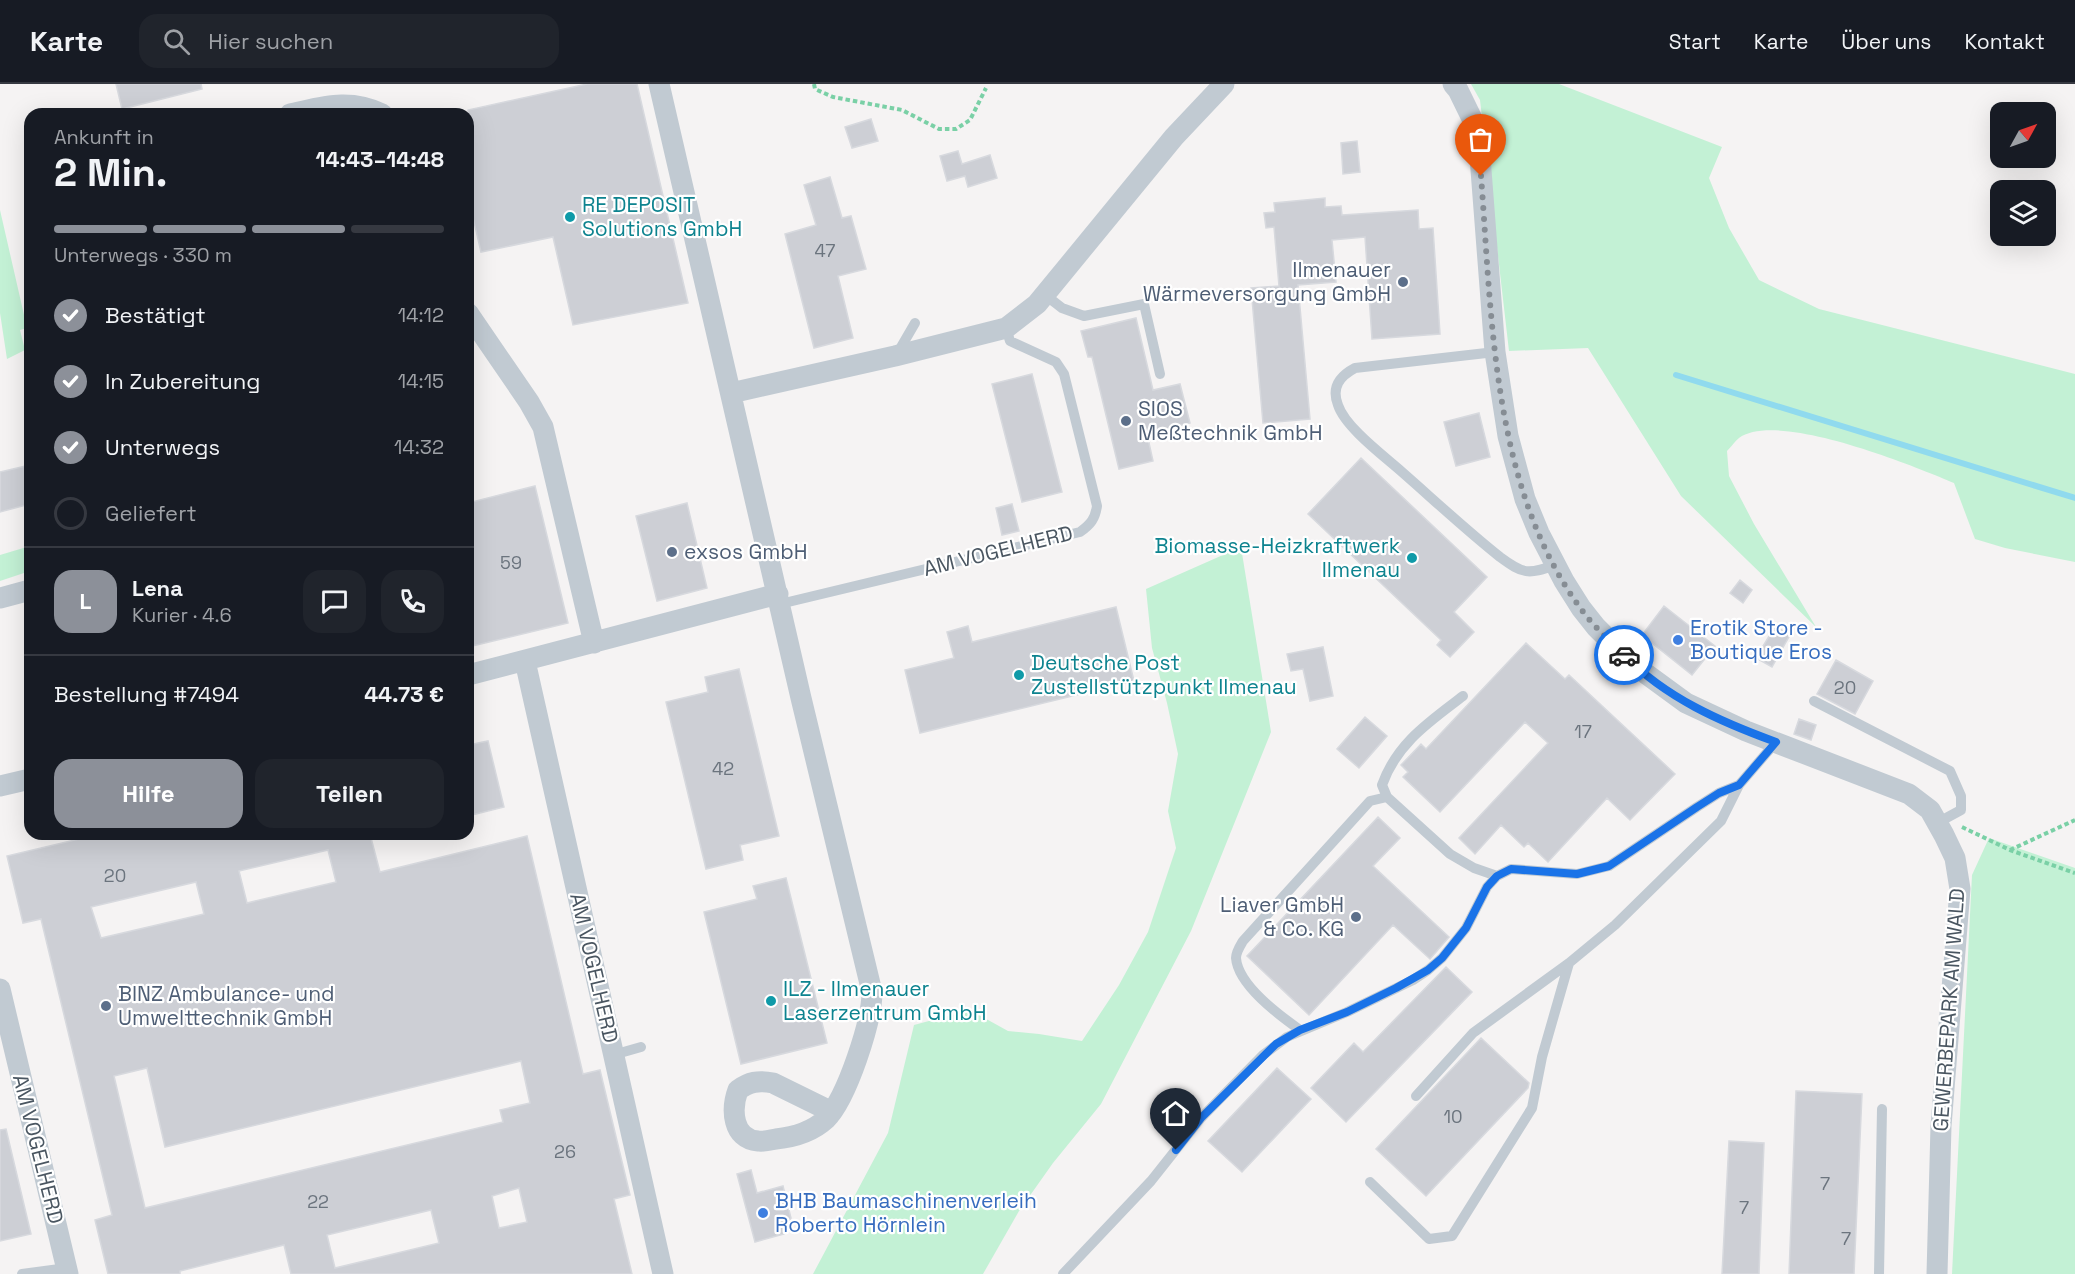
<!DOCTYPE html>
<html lang="de">
<meta charset="utf-8">
<style>
body{margin:0;font-family:"Space Grotesk",sans-serif;background:#20242c;color:#f1f3f6;height:100vh;display:flex;flex-direction:column;font-size:22px;white-space:nowrap}
*{box-sizing:border-box;margin:0}
p{font-size:20px;color:#9ea1a6}
.icon{flex:none;width:33px;height:33px;fill:none;stroke:currentColor;stroke-width:2;stroke-linecap:round;stroke-linejoin:round}
.map{position:relative;flex:1;overflow:hidden}
.side{position:absolute;left:24px;top:24px;width:450px;height:732px;display:flex;flex-direction:column;background:#171b24;border-radius:18px;box-shadow:0 6px 24px #0002}
.side>*{flex:none}
.needle{width:39px;rotate:50deg}
.controls{position:absolute;left:1990px;top:18px;display:grid;gap:12px}
.controls a{display:grid;place-items:center;width:66px;height:66px;border-radius:12px;background:#171b24;box-shadow:0 6px 24px #0002;font-size:30px}
.pin{position:absolute;display:grid;place-items:center;width:51px;height:51px;color:#fff;margin:-62px -26px;border-radius:50% 50% 50% 0;rotate:-45deg;box-shadow:0 0 6px #0007}
.pin .icon{rotate:45deg}
.courier{position:absolute;display:grid;place-items:center;width:60px;height:60px;margin:-30px;border:4px solid #1a73e8;border-radius:50%;background:#fff;color:#222;box-shadow:0 2px 8px #0007}
.head em{font-style:normal;font-weight:800}
.head div{display:flex;flex-direction:column-reverse}
.head{display:flex;align-items:center;justify-content:space-between;height:102px;padding:0 30px}
h1{font-size:39px;font-weight:800;line-height:45px}
.bar{display:grid;grid-template-columns:repeat(4,1fr);gap:9px 6px;align-content:center;height:72px;padding:0 30px}
.bar i{height:8px;border-radius:4px;background:#363941}
.bar .active{background:#8c9099}
.bar p{grid-column:span 4}
.line{display:flex;align-items:center;gap:15px;padding:0 30px;border-top:2px solid #363941}
.line div{flex:1}
.round{display:grid;place-items:center;flex:none;width:63px;height:63px;border-radius:18px;background:#20242c}
ol{padding:0 30px;list-style:none}
li{display:flex;align-items:center;gap:18px;height:66px}
li p{margin-inline-start:auto}
li .icon{padding:6px;border-radius:50%;background:#8c9099;color:#fff;stroke-width:4}
li:last-child{color:#9ea1a6}
li i{width:33px;height:33px;border:3px solid #363941;border-radius:50%}
.primary-button{display:flex;gap:12px;margin-top:auto;padding:12px 30px}
.primary-button a{flex:1;height:69px;border-radius:18px;background:#8c9099;color:#fff;font-size:24px;font-weight:800;line-height:69px;text-align:center}
.primary-button a+a{background:#20242c;color:#f1f3f6}
header{display:flex;align-items:center;gap:36px;box-sizing:border-box;height:84px;padding:0 30px;background:#171b24;border-bottom:2px solid #363941}
header strong{font-size:28px}
nav{display:flex;gap:33px;margin-inline-start:auto;font-size:21px}
.search{width:420px;height:54px;background:#20242c;display:flex;align-items:center;gap:15px;box-sizing:border-box;padding:0 21px;border-radius:18px;color:#9ea1a6;font-size:22px}
.map>svg:first-child{display:block}
.green{fill:#c3f1d5}
.lines{fill:none;stroke-linecap:round;stroke-linejoin:round}
.stream{stroke:#90daee;stroke-width:6}
.building{fill:#cdcfd5;stroke:#d7d9de;stroke-width:1.5;fill-rule:evenodd}
.path{stroke:#7ad0a6;stroke-width:4;stroke-dasharray:4.5 3;stroke-linecap:butt}
.lane{stroke:#c1cad2;stroke-width:10}
.street{stroke:#c1cad2;stroke-width:21}
.done{stroke:#868d94;stroke-width:6;stroke-dasharray:0 10.8}
.route{stroke:#1a73e8;stroke-width:8}
.culture-dot{fill:#0f9aa8;stroke:#fff;stroke-width:2}
.service-dot{fill:#5c6f8a;stroke:#fff;stroke-width:2}
.shop-dot{fill:#3f7fe0;stroke:#fff;stroke-width:2}
.labels{text-anchor:middle;stroke-width:4.5;stroke-linejoin:round;paint-order:stroke}
.number-label{font-size:18px;fill:#6b747e}
.culture-label{font-size:21px;fill:#0d838f;stroke:#fff;text-anchor:start}
.service-label{font-size:21px;fill:#4e5e75;stroke:#fff;text-anchor:start}
.street-label{font-size:21px;fill:#4a5661;stroke:#fff}
.shop-label{font-size:21px;fill:#366cbe;stroke:#fff;text-anchor:start}
</style>
<header>
<strong>Karte</strong>
<div class="search"><svg class="icon" aria-label="search" viewBox="0 0 24 24"><circle cx="10" cy="10" r="6"/><path d="M15 15l6 6"/></svg>Hier suchen</div>
<nav><a>Start</a><a>Karte</a><a>Über uns</a><a>Kontakt</a></nav>
</header>
<div class="map">
<svg width="2075" height="1190" viewBox="0 0 2075 1190">
<rect width="100%" height="100%" fill="#f5f3f3"/>
<!-- green -->
<path class="green" d="M1471,0H1559L1722,63L1709,94L1729,144L1759,196L1819,225L2075,290V478L2005,464L1975,455L1954,399C1914,382 1777,326 1739,354C1735,357 1731,363 1727,367L1729,392L1754,440L1816,543L1681,412L1588,264L1509,267L1480,16Z
M0,126L27,244L20,246L25,266L7,275L0,229Z
M30,462V487L0,497V471Z
M1241,463L1271,648L1191,847L1101,1020L1053,1079L1019,1127L983,1190H813L888,1049L914,941L970,926L1008,947L1039,950L1082,957L1119,901L1148,848L1176,764L1168,727L1178,670L1167,619L1152,564L1146,505Z
M1989,754L2075,784V1190H1952L1972,791Z"/>
<g class="lines">
<!-- stream -->
<path class="stream" d="M1676,291L2075,414"/>
</g>
<!-- building -->
<path class="building" d="M116,0H201L202,5L122,25Z
M587,0H637L688,219L573,241L553,153L481,168L468,112V26Z
M871,35L878,57L852,64L845,43Z
M1357,57L1360,88L1343,90L1341,59Z
M958,67L962,80L990,71L997,94L968,103L965,92L947,97L940,72Z
M830,93L842,134L851,132L866,185L838,192L853,254L814,264L785,150L816,141L804,101Z
M1325,114V123L1341,122L1342,131L1418,126L1419,145L1433,144L1440,250L1372,255L1365,153L1332,156L1336,198L1298,201L1310,335L1263,339L1251,204L1279,202L1274,143L1266,144L1264,129L1275,128L1274,119Z
M1136,234L1153,306L1180,300L1190,339L1147,350L1153,377L1119,385L1092,273H1088L1081,247Z
M1032,290L1062,408L1022,418L992,300Z
M1479,329L1490,373L1456,382L1444,338Z
M1361,374L1487,493L1454,528L1474,548L1450,573L1437,561L1441,556L1308,430Z
M30,381V420L0,428V388Z
M535,402L568,539L468,563V419Z
M687,419L707,504L657,517L636,432Z
M1012,420L1019,447L1002,451L996,424Z
M1740,496L1752,506L1743,519L1730,509Z
M1664,522L1715,562L1692,591L1642,551Z
M1116,523L1134,597L920,649L905,586L954,574L947,548L968,542L972,558Z
M1775,542L1790,551L1772,583L1756,574Z
M1526,559L1565,595L1569,591L1675,690L1630,736L1607,714L1548,778L1528,759L1524,763L1501,741L1475,770L1459,754L1548,659L1525,638L1440,728L1403,693L1408,688L1401,681L1421,660L1426,665Z
M1323,563L1333,612L1310,617L1303,585L1291,587L1287,570Z
M1836,576L1873,597L1855,630L1817,610Z
M739,585L779,752L740,761L743,776L706,785L666,618L708,608L705,593Z
M1365,633L1387,652L1359,684L1337,665Z
M1799,635L1816,641L1811,656L1794,650Z
M488,657L504,723L468,732V661Z
M1378,733L1400,754L1373,782L1449,853L1430,875L1393,841L1309,931L1247,872Z
M100,750H370L380,788L527,752L583,990L600,986L630,1111L614,1115L632,1190H291L284,1161L180,1187V1190H108L95,1136L112,1131L41,835L23,839L7,772ZM328,766L336,798L247,819L239,787ZM196,798L204,830L101,854L91,823ZM521,977L530,1019L500,1026L503,1038L145,1124L114,992L147,984L165,1063ZM519,1104L527,1138L499,1144L492,1112ZM431,1126L439,1159L335,1184L327,1151Z
M786,794L827,959L741,980L704,828L757,815L753,802Z
M1446,883L1472,908L1346,1038L1311,1004L1354,959L1363,968Z
M1481,954L1529,999L1528,1004L1426,1112L1376,1065Z
M1277,984L1311,1015L1242,1088L1208,1057Z
M1796,1007L1862,1010L1854,1190H1789Z
M6,1045L31,1150L0,1157V1046Z
M1729,1057L1764,1059L1759,1190H1722Z
M751,1086L757,1109L783,1102L791,1134L783,1145L784,1150L755,1158L737,1090Z"/>
<g class="lines">
<!-- path -->
<path class="path" d="M814,0L815,5L833,13L902,26L939,45H956L970,36L986,4
M1962,743L2010,766L2075,789
M2010,766L2075,736"/>
<!-- lane -->
<path class="lane" d="M1044,210L1062,224L1084,232L1144,220L1160,290
M1495,268L1355,284C1340,292 1331,303 1338,321C1345,343 1384,372 1402,388C1434,416 1466,446 1500,473C1523,490 1528,491 1555,481
M897,270L915,239
M780,520L1080,448C1091,440 1095,435 1097,422L1064,290L1056,278L1010,257L1006,244
M1463,612C1429,638 1397,659 1382,701L1387,713L1450,770L1474,784L1497,792
M1814,617L1950,687L1961,712V726L1937,739
M1300,946C1279,931 1238,901 1236,874C1236,868 1240,862 1243,857L1370,717L1387,713
M613,971L641,963
M1416,1012L1473,949L1569,879L1615,841L1721,737L1739,701L1776,658
M1370,1098L1429,1155L1452,1152L1532,1024L1542,973L1569,879
M22,1190L67,1184
M1063,1190L1151,1097L1201,1034L1263,971L1287,953L1347,928L1413,896L1428,886L1442,874L1466,844L1487,803L1497,792L1511,785L1577,790L1609,782L1697,723L1719,709L1739,701
M1879,1190L1882,1025"/>
<!-- street -->
<path class="street" d="M659,0L801,614L872,908C872,937 847,1014 826,1035C812,1048 795,1053 776,1055C771,1056 764,1058 758,1057C732,1055 731,1025 738,1006C749,998 758,996 773,999L832,1028
M1453,0L1458,6L1478,47L1495,268L1508,352L1525,415L1539,449L1564,497L1581,524L1596,543L1634,581L1686,619L1746,647L1909,710L1930,726L1944,751L1955,774L1960,805L1941,1042L1937,1190
M290,30C323,23 349,14 382,30
M468,229L529,318L543,343L594,559
M731,309L895,272L1006,244L1037,220L1174,53L1224,0
M0,514L30,506
M525,577L663,1190
M468,591L778,510
M0,702L30,695
M0,905L68,1190"/>
</g>
<g class="lines">
<!-- done -->
<path class="done" d="M1481,92C1492,235 1492,404 1581,525C1593,542 1609,556 1624,571"/>
<!-- route -->
<path class="route" d="M1176,1066L1201,1034L1276,960L1300,946L1347,928L1396,904L1428,886L1442,874L1466,844L1487,803L1497,792L1511,785L1577,790L1609,782L1697,723L1719,709L1739,701L1776,658C1721,638 1666,614 1624,571"/>
</g>
<!-- markers -->
<g class="culture-dot">
<circle cx="570" cy="133" r="6"/>
<circle cx="1412" cy="474" r="6"/>
<circle cx="1019" cy="591" r="6"/>
<circle cx="771" cy="917" r="6"/>
</g>
<g class="service-dot">
<circle cx="1403" cy="198" r="6"/>
<circle cx="1126" cy="337" r="6"/>
<circle cx="672" cy="468" r="6"/>
<circle cx="1356" cy="833" r="6"/>
<circle cx="106" cy="922" r="6"/>
</g>
<g class="shop-dot">
<circle cx="1678" cy="556" r="6"/>
<circle cx="763" cy="1129" r="6"/>
</g>
<g class="labels">
<!-- number labels -->
<g class="number-label">
<text x="825" y="173">47</text>
<text x="511" y="485">59</text>
<text x="1845" y="610">20</text>
<text x="1583" y="654">17</text>
<text x="723" y="691">42</text>
<text x="115" y="798">20</text>
<text x="1453" y="1039">10</text>
<text x="565" y="1074">26</text>
<text x="1825" y="1106">7</text>
<text x="318" y="1124">22</text>
<text x="1744" y="1130">7</text>
<text x="1846" y="1161">7</text>
</g>
<!-- culture labels -->
<g class="culture-label">
<text x="582" y="128">RE DEPOSIT<tspan x="582" dy="24">Solutions GmbH</tspan></text>
<text x="1400" y="469" text-anchor="end">Biomasse-Heizkraftwerk<tspan x="1400" dy="24">Ilmenau</tspan></text>
<text x="1031" y="586">Deutsche Post<tspan x="1031" dy="24">Zustellstützpunkt Ilmenau</tspan></text>
<text x="783" y="912">ILZ - Ilmenauer<tspan x="783" dy="24">Laserzentrum GmbH</tspan></text>
</g>
<!-- service labels -->
<g class="service-label">
<text x="1391" y="193" text-anchor="end">Ilmenauer<tspan x="1391" dy="24">Wärmeversorgung GmbH</tspan></text>
<text x="1138" y="332">SIOS<tspan x="1138" dy="24">Meßtechnik GmbH</tspan></text>
<text x="684" y="475">exsos GmbH</text>
<text x="1344" y="828" text-anchor="end">Liaver GmbH<tspan x="1344" dy="24">&amp; Co. KG</tspan></text>
<text x="118" y="917">BINZ Ambulance- und<tspan x="118" dy="24">Umwelttechnik GmbH</tspan></text>
</g>
<!-- street labels -->
<g class="street-label">
<text transform="translate(998 467) rotate(-14)" y="7">AM VOGELHERD</text>
<text transform="translate(594 884) rotate(77)" y="7">AM VOGELHERD</text>
<text transform="translate(1949 926) rotate(-86)" y="7">GEWERBEPARK AM WALD</text>
<text transform="translate(38 1065) rotate(76)" y="7">AM VOGELHERD</text>
</g>
<!-- shop labels -->
<g class="shop-label">
<text x="1690" y="551">Erotik Store -<tspan x="1690" dy="24">Boutique Eros</tspan></text>
<text x="775" y="1124">BHB Baumaschinenverleih<tspan x="775" dy="24">Roberto Hörnlein</tspan></text>
</g>
</g>
</svg>
<div class="controls">
<a><svg class="needle" viewBox="-14 -14 28 28"><path d="M0-13l5 13h-10z" fill="#e53935"/><path d="M0 13l5-13h-10z" fill="#9ea1a6"/></svg></a>
<a><svg class="icon" aria-label="layers" viewBox="0 0 24 24"><path d="M12 4l9 5-9 5-9-5zM3 14l9 5 9-5"/></svg></a>
</div>
<div class="pin" style="left:1481px;top:92px;background:#ea580c"><svg class="icon" aria-label="bag" viewBox="0 0 24 24"><path d="M5 8h14l-1 12H6zM9 8a3 3 0 0 1 6 0"/></svg></div>
<div class="pin" style="left:1176px;top:1066px;background:#1f2937"><svg class="icon" aria-label="home" viewBox="0 0 24 24"><path d="M3 11l9-7 9 7M6 9v11h12V9"/></svg></div>
<div class="courier" style="left:1624px;top:571px"><svg class="icon" aria-label="car" viewBox="0 0 24 24"><path d="M5 17H2v-5l4-1 3-4h7l3 4 3 1v5h-3M9 17h6M6 11h13"/><circle cx="7" cy="17" r="2"/><circle cx="17" cy="17" r="2"/></svg></div>
<section class="side">
<div class="head"><div><h1>2 Min.</h1><p>Ankunft in</p></div><em>14:43–14:48</em></div>
<div class="bar"><i class="active"></i><i class="active"></i><i class="active"></i><i></i><p>Unterwegs · 330 m</p></div>
<ol>
<li><svg class="icon" aria-label="check" viewBox="0 0 24 24"><path d="M5 12l5 5 9-10"/></svg>Bestätigt<p>14:12</p></li>
<li><svg class="icon" aria-label="check" viewBox="0 0 24 24"><path d="M5 12l5 5 9-10"/></svg>In Zubereitung<p>14:15</p></li>
<li><svg class="icon" aria-label="check" viewBox="0 0 24 24"><path d="M5 12l5 5 9-10"/></svg>Unterwegs<p>14:32</p></li>
<li><i></i>Geliefert</li>
</ol>
<div class="line" style="height:108px"><b class="round" style="background:#8c9099;color:#fff">L</b><div><b>Lena</b><p>Kurier · 4.6</p></div><a class="round"><svg class="icon" aria-label="chat" viewBox="0 0 24 24"><path d="M4 5h16v11H9l-5 4z"/></svg></a><a class="round"><svg class="icon" aria-label="phone" viewBox="0 0 24 24"><path d="M5 4h4l2 5-3 2q2 4 5 5l2-3 5 2v4C11 20 4 13 5 4z"/></svg></a></div>
<div class="line" style="height:78px"><div>Bestellung #7494</div><b>44.73 €</b></div>
<div class="primary-button"><a>Hilfe</a><a>Teilen</a></div>
</section>
</div>
